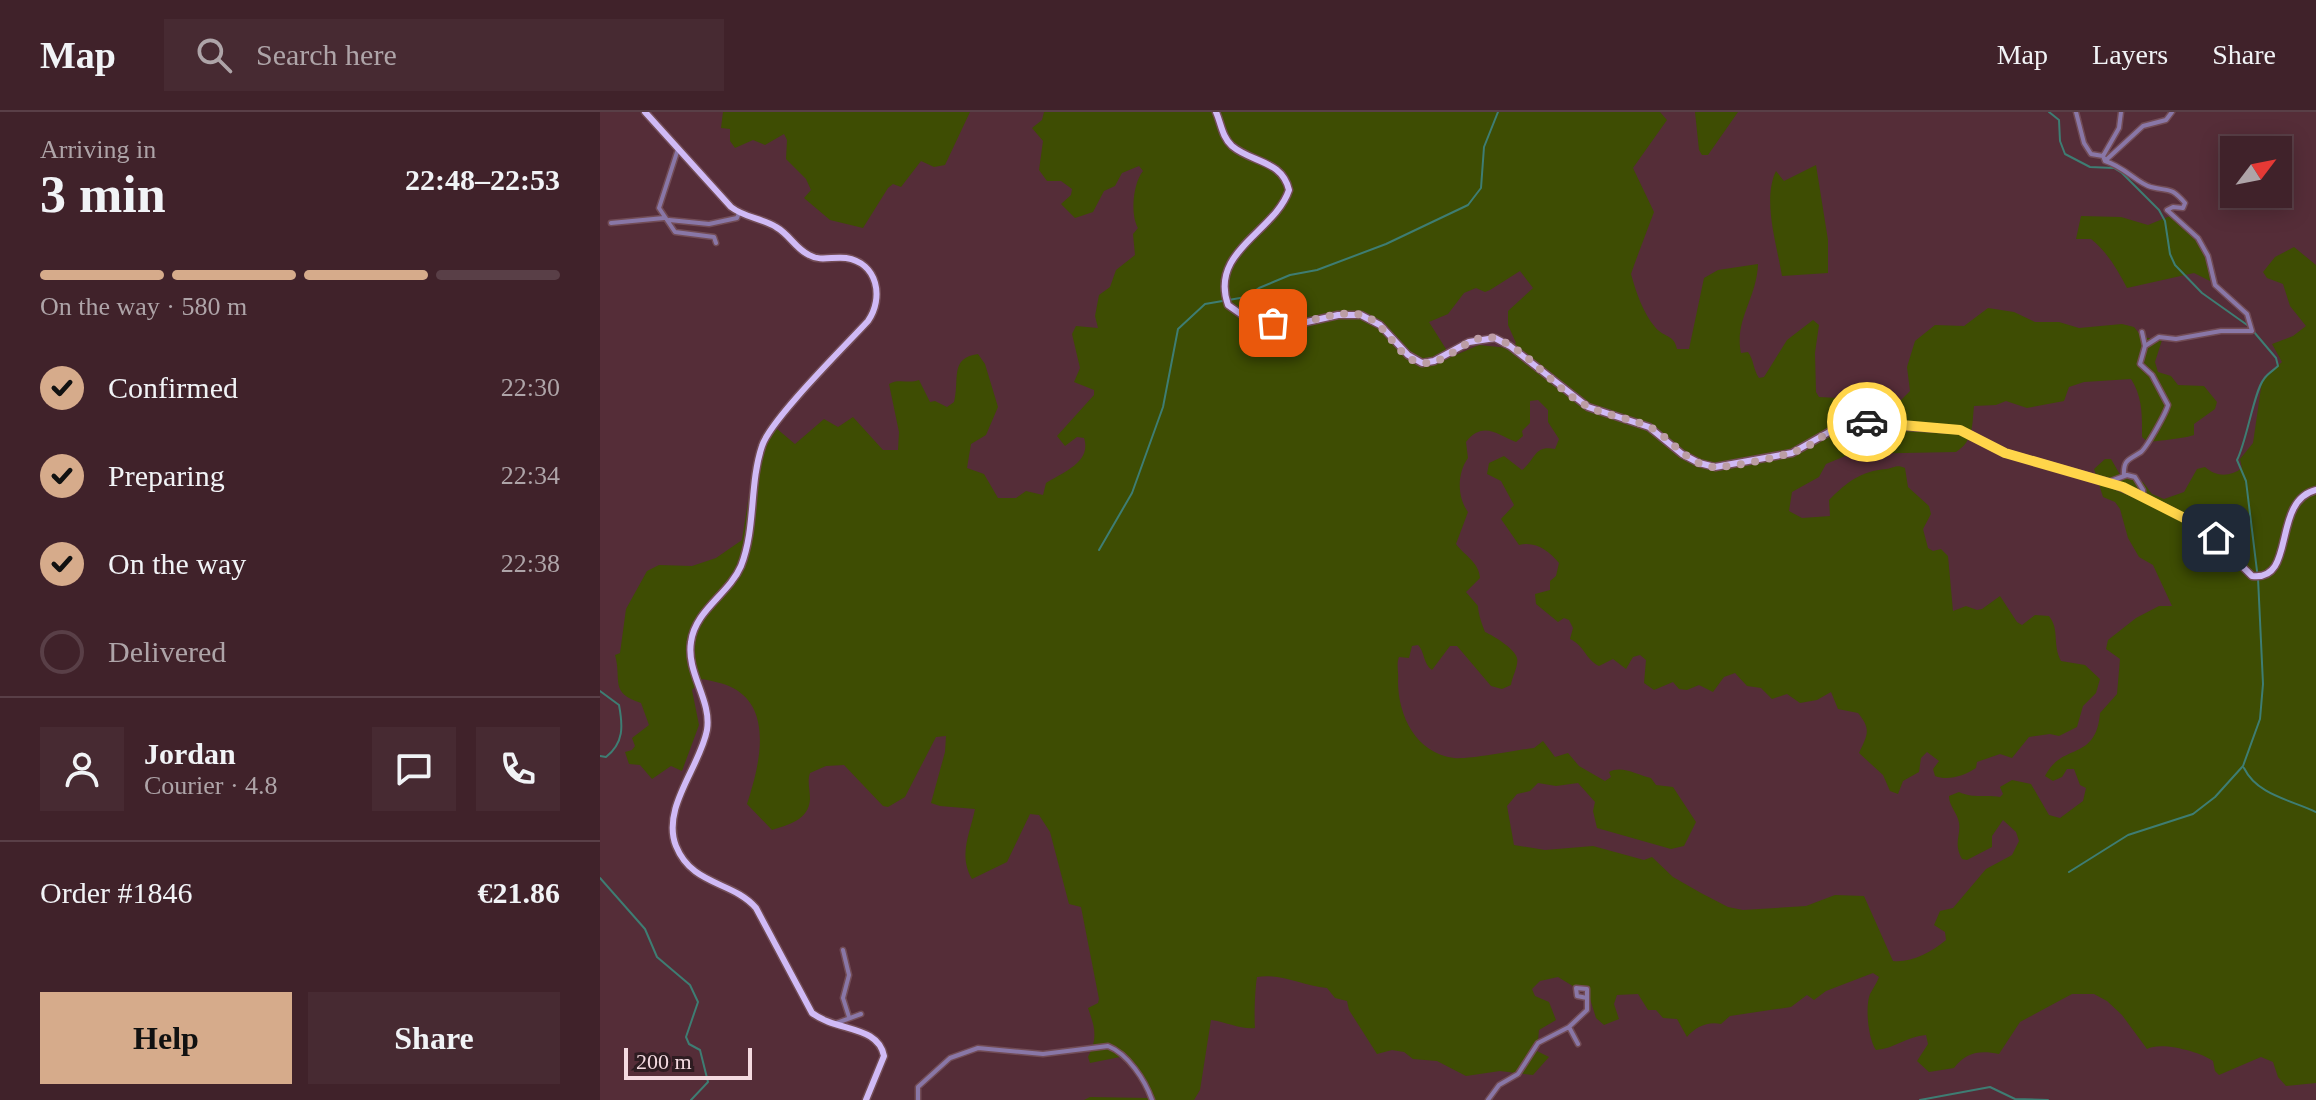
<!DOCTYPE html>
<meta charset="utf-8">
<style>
body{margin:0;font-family:Georgia,serif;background:#472a32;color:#f1f3f6;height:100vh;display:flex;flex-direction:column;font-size:30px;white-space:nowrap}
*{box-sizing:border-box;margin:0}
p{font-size:26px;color:#aea4a8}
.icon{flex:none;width:44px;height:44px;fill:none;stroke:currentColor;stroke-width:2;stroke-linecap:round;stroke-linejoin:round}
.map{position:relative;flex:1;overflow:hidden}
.sheet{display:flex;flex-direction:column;background:#40222a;width:600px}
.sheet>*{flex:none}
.needle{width:52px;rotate:58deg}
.controls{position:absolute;left:1620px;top:24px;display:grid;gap:16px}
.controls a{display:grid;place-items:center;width:72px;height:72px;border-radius:0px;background:#40222a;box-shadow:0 4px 20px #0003,0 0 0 2px #593f47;font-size:40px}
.scale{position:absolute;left:24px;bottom:20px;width:128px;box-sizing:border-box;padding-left:8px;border:4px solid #f4dae0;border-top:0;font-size:22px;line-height:28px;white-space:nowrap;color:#f4dae0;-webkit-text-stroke:6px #2e1c21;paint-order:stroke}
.pin{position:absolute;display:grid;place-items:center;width:68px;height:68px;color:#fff;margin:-34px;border-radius:16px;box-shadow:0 4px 12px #0006}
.courier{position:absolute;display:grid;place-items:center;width:80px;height:80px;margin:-40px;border:6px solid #ffd54a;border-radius:50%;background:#fff;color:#222;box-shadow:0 2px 10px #0007}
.headline em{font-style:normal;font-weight:800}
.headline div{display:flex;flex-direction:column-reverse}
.headline{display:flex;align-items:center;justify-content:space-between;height:136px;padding:0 40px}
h1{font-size:52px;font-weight:800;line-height:60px}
.bar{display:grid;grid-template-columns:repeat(4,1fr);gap:12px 8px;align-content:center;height:96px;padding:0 40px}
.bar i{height:10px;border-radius:6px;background:#593f47}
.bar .selected{background:#d6ab8b}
.bar p{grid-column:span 4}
.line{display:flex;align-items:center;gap:20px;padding:0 40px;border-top:2px solid #593f47}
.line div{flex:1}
.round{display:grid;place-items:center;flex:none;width:84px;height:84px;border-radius:0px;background:#472a32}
ol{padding:0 40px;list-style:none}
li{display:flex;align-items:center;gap:24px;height:88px}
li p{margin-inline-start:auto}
li .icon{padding:8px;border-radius:50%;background:#d6ab8b;color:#111;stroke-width:4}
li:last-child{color:#aea4a8}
li i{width:44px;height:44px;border:4px solid #593f47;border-radius:50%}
.button{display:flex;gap:16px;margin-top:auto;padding:16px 40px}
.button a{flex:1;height:92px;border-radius:0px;background:#d6ab8b;color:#111;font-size:32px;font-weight:800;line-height:92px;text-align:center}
.button a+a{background:#472a32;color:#f1f3f6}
header{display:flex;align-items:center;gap:48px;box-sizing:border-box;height:112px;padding:0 40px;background:#40222a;border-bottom:2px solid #593f47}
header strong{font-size:38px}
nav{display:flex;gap:44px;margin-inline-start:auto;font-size:28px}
.search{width:560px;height:72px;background:#472a32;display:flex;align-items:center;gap:20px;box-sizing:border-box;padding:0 28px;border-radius:0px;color:#aea4a8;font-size:30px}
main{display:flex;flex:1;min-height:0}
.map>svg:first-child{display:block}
.green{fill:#3e4d03;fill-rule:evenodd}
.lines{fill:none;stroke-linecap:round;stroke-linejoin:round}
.stream{stroke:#3e7d73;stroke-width:2}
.street-casing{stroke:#724c56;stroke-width:7}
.primary-casing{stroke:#724c56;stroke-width:9}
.street{stroke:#8977a7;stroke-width:4}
.primary{stroke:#d0baf6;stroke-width:6}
.done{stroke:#bc9da5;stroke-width:8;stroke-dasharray:0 14.4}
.route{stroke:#ffd54a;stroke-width:10}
</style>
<header>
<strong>Map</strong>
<div class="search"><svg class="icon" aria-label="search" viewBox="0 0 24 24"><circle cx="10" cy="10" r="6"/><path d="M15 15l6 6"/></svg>Search here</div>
<nav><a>Map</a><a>Layers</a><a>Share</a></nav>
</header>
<main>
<section class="sheet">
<div class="headline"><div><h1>3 min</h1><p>Arriving in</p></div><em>22:48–22:53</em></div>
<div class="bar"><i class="selected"></i><i class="selected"></i><i class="selected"></i><i></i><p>On the way · 580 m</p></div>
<ol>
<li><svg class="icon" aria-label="check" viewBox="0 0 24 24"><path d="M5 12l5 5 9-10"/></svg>Confirmed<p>22:30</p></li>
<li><svg class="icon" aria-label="check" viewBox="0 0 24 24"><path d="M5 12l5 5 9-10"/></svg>Preparing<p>22:34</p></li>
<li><svg class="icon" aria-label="check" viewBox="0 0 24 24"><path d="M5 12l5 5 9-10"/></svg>On the way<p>22:38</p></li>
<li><i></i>Delivered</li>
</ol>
<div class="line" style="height:144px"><a class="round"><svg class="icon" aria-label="person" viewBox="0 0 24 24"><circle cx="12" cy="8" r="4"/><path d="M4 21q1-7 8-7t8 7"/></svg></a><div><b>Jordan</b><p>Courier · 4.8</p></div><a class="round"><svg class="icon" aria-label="chat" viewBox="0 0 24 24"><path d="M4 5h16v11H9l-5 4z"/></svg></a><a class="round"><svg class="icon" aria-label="phone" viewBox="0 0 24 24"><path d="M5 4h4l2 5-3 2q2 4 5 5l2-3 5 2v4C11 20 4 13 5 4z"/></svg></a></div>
<div class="line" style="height:104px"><div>Order #1846</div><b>€21.86</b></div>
<div class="button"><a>Help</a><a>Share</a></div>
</section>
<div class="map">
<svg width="1716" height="988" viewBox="0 0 1716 988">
<rect width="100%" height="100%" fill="#552d38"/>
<!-- green -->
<path class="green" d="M123,0H370L345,53L334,55L321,49L301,75L293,72L288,76L263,116L230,108L204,86L211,78L206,67L186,47L187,28L184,22L165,33L153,28L135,36L130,29V17L121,16Z
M444,0H1060L1067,8L1033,56L1054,100C1046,121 1038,142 1031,162C1036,180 1043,201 1055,215C1064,226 1074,222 1077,237H1089L1104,166L1118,158L1158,152C1157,186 1134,208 1141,241L1148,240C1154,248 1153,257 1159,266L1164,265L1187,228L1213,208L1219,213L1215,241L1216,280L1219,285L1238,286L1251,299L1273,303L1285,292L1300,289L1310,279L1307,255L1315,229L1335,213L1364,214L1388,196L1414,200L1435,210H1459L1479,216L1522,212L1534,215L1542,225L1562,228L1555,250L1558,260L1571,264L1578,273L1604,274L1617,290L1615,297L1594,312V323C1587,326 1557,329 1548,330L1542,325C1542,304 1543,286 1531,267L1484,270L1469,275L1464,289L1427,296L1406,289L1396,293L1374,294C1372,312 1374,329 1356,340L1250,342L1226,352L1219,365L1192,380L1189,399L1202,406L1230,404L1229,388C1247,370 1261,359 1286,357C1295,356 1296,352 1305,356L1308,375L1329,394L1331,402L1323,417L1328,436L1333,439L1341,437L1348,444L1353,499L1366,494L1377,498L1382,497L1400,484L1417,510L1422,513L1435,503L1449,504C1460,518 1452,532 1461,549L1485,553L1500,567L1496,581L1483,594L1477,615L1459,624L1450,622L1429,625L1412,646L1400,642L1377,650L1376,656C1364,664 1348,669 1335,664L1333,657L1339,649L1327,640L1321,646L1319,660L1303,669L1298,682L1290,679L1283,663L1259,641C1267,623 1272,618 1258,601L1238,597L1231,580L1217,588L1200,591L1187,582L1172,587L1161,576L1147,574L1135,561L1124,565L1113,580L1099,573L1087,578L1079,577L1073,570L1054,578L1044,571L1046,548L1040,543L1033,545L1026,557L1013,547L999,554C986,548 984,533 970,527L973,516L969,508L964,506L958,510L936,492L935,482L950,478V469L956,464L959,451C949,439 936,429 919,433L901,407L914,393L901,369L887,362L889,351L904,344L922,358C936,347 934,333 955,337L959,327L948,310V298L938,288L930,289V311L922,319L923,324L916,330C898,323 883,308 866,330L868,346C857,361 857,385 868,400L856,432C865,444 879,450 880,466L866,480L878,494C878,502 883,515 885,520C894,524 915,537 917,546C919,553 912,565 911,573L902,577L891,574L857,534H850L832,558C823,552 825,540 818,533L812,534L809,546L799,545C796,553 799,560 798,569C798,604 816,641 854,646C867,648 916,638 934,636L943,629L955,645L968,641L979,654L1005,669L1011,665L1009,660C1022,653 1037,663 1051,666L1056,673L1073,675L1096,710L1084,734L1071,737L997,716L993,699L995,690L978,671L956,674L938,671L930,679L917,682L907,694L914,733L945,738L993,734L1044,748L1052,745L1073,765L1101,781L1128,795L1143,798L1206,794L1235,783L1264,784L1293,849C1311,851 1332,840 1346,828L1345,820L1334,813L1340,799L1353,796L1386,757L1412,743L1419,729L1416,720L1403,708L1392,724V735L1367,748L1362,747C1352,729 1363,722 1358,707C1355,698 1349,693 1349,684L1359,680C1374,687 1385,682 1400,685L1403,682L1400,675L1412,668L1431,672L1449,703L1460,706L1483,689L1486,676L1480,673L1474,657H1467L1462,665L1453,669L1445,664C1462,630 1496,650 1500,601L1517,582L1520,547L1506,537L1508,528L1536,506L1559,494H1572L1553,453L1539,445L1528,426L1520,397L1515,390L1503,385L1494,357L1505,347H1511L1522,366L1543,370L1552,382L1564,387L1584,380L1597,357L1605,355C1616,365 1630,365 1642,356L1640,347L1653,331L1662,269L1682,250L1672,232L1693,224L1706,214L1690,194L1683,172L1667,166L1663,160L1675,145L1694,135L1716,153V971L1686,974L1678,965L1673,950L1661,945L1619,963L1615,959L1613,949C1601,940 1561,929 1547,937L1522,903L1507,889L1494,882H1472L1420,910L1399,942C1380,938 1366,940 1354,956L1329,960L1317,949L1328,932L1326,923C1307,924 1294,937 1276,938C1268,927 1265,894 1270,882C1273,876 1277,871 1279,865L1273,861L1226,879L1214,888L1207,883L1191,895L1130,904L1121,912C1108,909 1095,915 1087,925L1077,907L1063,906L1056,898H1048L1038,882L1017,883L1014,892L1019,907L1004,913L996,906L986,874L976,876L958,865L940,869L932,877L935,884L949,890L956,908L939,918L937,939L949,945L933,963L900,959L866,964L837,949L813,947L804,940L792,938L777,942L749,898L747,889L735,886L727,876C702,874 682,861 657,865C655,876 654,905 655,916C643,918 626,910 611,908L600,978L594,988H484L490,985L549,986L550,977L525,944L490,951L488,945C498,925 495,916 488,896L498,891L499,887L481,795L469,792L450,720L439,703L430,702L407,750L372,767C358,743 370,722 375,697L340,694L331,691L345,640L346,624L336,625L305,685L288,695L283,694L244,653L226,654L210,661C207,670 210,677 210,687C209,708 188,713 172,718L147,692C158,658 175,598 133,576C124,571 112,569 102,567L92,578L99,613L82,659L71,654L52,667L40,653L29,652L25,640L32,638L35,634L32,626L49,613L41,591C9,581 22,568 15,543L20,541L26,497L47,459L59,453L92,454L116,446L142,428L155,344L170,311L195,332L224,307L238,315L253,305L283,338H298L299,320L289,272C298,266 309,272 319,268L330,290L335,289L347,295L354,290C360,267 349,246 378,242L385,252L398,295L386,323L371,332L367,356L384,362L398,386H416L426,379L443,383L446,371C463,360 492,350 484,326L477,325L465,334L457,324L494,283V278L474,270L480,256L472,222L476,214L498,216L495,204L499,183L510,175L516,158L535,143L533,122L538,116C530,103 533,71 543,59L539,54L522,61L515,74L504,79L493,100L475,106L461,92L471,83L472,77L461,69H447L439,58L443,29L432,16L442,8ZM920,159L933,176L908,199V213L916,231L909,236L879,233L851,245L829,210L848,202L864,181L876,176L885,180L890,178Z
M1095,0H1138L1108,43H1102L1099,38Z
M1216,53L1228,128V161L1182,164C1177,133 1162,88 1176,59L1184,69Z
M1481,104L1521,105L1548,113L1570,104C1594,122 1609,138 1610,169L1594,161L1527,176C1517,157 1508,141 1491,127H1476Z"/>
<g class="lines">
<!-- stream -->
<path class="stream" d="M1449,0L1459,8L1460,29L1465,42L1490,55L1514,56L1522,61L1559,98L1565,109L1570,142L1575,153L1602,181L1650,215
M1654,220L1676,246L1678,254C1674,258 1667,262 1664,267C1654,279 1647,328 1637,348L1646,369L1657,459
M499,438L532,381L563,295L578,217L605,192L646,185L659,176L690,163L717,158L786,132L868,93L881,76L884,35L898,0
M0,579L19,593C23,614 24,631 6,645L0,644
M1644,656C1657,683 1691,688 1716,700
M1469,760L1528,723L1593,702L1615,685L1643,654L1660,607L1663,572L1658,466
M0,766L45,817L57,845L90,873L98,890L86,925L89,932L100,938L108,970L91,988
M1320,988L1390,975L1415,987L1448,988"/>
<!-- street casing -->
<g class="street-casing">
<path id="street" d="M1476,0L1484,31L1491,42L1503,44
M1521,0L1519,16L1503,44L1505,49L1543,14L1566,8L1572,0
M78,37L59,96L75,120L114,125L116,131
M1505,49C1525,55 1537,71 1551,75C1570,80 1570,74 1585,91L1583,96L1573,95L1567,98L1598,126L1608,144L1615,173L1647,202L1652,219H1621L1576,227L1559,225L1545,234
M69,108L109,112L137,106L139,101
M11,111L64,106
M1524,364C1523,347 1529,348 1541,340C1547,335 1566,301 1568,293L1552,263L1540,252L1545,234L1542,220
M1508,370L1527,363L1535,365L1543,378V383
M243,838L249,863L243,886L249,905
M234,912L261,902
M969,915L978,932
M318,988V975L350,946L378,936L443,942L508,934C528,942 545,968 552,988
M888,988L899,973L918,962L938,931L969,915L987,898V877L976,876L977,884L987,886"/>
</g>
<!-- primary casing -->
<g class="primary-casing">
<path id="primary" d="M45,0L131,95C145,106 162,106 176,115C189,122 196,137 209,143C221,150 233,144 246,146C278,151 284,186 268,209C245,234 170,308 162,334C149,373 156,416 141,454C129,482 95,498 91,530C86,561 112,588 107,618C100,655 61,696 76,734C92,774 133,769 156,796L212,901C237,920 278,913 284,944L266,988
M616,0C621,11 622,25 632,34C652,51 682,48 689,78C675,120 609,139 628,193L645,205L689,214L738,203H761L780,213L808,243L822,251L834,249L869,230L895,226L910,234L988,295L1049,315L1082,342L1099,351L1115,355L1192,341L1245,311L1360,318L1405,341L1508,370L1542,384L1602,415L1652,464C1697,470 1671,389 1716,378"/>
</g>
<!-- street -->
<use href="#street" class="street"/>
<!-- primary -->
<use href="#primary" class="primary"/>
</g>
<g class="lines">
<!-- done -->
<path class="done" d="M673,211C704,216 734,196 762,203C788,210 797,249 823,251C851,253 872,213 902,229C935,245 957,280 989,295C1011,306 1038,306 1058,320C1076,333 1089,352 1113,355C1130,356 1193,343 1208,334C1233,319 1235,309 1267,310"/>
<!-- route -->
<path class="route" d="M1267,310L1360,318L1405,341L1523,375L1602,415L1616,426"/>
</g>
</svg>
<div class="controls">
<a><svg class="needle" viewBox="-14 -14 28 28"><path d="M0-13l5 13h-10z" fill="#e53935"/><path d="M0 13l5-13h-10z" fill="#aea4a8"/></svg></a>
</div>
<div class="scale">200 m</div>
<div class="pin" style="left:673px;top:211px;background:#ea580c"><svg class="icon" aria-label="bag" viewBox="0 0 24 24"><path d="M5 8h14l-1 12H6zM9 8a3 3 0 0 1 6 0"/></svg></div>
<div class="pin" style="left:1616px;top:426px;background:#1f2937"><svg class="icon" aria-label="home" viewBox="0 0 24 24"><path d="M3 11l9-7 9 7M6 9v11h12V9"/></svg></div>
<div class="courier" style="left:1267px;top:310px"><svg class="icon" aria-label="car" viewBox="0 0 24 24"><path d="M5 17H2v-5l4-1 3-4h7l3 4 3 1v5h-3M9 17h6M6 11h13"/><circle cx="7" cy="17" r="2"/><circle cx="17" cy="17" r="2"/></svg></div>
</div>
</main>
